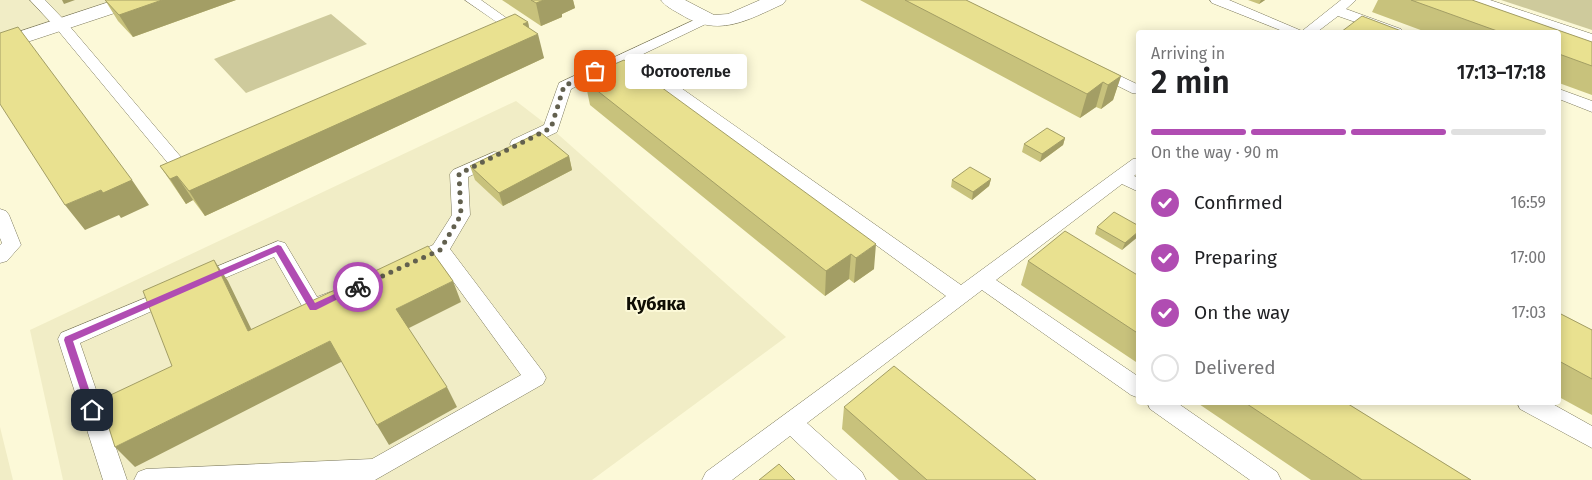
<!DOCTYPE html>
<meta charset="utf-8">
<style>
body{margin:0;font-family:"Fira Sans",sans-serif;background:#f6f6f6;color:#202124;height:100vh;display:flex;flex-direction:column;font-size:19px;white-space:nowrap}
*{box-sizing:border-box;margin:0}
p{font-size:16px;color:#757577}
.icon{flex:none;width:28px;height:28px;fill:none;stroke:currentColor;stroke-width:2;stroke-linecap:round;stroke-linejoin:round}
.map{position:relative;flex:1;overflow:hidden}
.panel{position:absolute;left:1136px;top:30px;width:425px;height:375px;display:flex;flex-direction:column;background:#fff;border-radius:5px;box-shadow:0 2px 12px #0003}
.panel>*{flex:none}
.pin{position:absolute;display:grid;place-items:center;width:42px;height:42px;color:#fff;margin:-21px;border-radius:10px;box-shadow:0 2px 8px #0006}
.courier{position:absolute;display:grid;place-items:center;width:50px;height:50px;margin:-25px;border:4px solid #b04cb2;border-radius:50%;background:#fff;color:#222;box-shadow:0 1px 6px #0007}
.bubble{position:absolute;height:35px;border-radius:5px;background:#fff;box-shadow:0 2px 12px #0003;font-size:16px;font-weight:600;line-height:35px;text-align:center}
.headline em{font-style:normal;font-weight:600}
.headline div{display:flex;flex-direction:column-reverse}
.headline{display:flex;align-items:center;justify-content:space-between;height:85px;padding:0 15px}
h1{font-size:32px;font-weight:600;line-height:38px}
.bar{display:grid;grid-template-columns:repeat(4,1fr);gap:8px 5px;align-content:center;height:60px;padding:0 15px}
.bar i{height:6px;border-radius:4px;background:#e0e0e0}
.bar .active{background:#b04cb2}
.bar p{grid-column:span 4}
ol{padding:0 15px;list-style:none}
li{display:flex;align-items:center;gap:15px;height:55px}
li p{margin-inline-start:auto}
li .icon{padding:5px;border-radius:50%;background:#b04cb2;color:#fff;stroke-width:4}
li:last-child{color:#757577}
li i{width:28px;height:28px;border:2px solid #e0e0e0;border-radius:50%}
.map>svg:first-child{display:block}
.built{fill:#f1edc6}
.green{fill:#ceca9c}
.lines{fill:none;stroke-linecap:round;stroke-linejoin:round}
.lane-casing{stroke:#7c795c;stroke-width:1}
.street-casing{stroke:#7c795c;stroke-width:1}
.lane{fill:#fff;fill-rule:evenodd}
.street{fill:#fff;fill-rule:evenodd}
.wall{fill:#c8c27c}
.shaded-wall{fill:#a39e65}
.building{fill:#e9e190;stroke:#a39e65}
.route{fill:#b04cb2}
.done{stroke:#62604e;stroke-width:5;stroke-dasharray:0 9}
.labels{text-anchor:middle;stroke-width:4;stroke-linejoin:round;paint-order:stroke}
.district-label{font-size:18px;font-weight:bold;fill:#0f0e04;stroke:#fcf9d8}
</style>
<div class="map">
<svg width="1592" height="480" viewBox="0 0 1592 480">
<rect width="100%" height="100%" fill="#fcf9d8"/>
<!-- built -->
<path class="built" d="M0,0H119L0,39Z
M516,101L551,128L786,337L592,480H63L30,330Z
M0,427L13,480H0Z"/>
<!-- green -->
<path class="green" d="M1501,0H1592V30Z
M331,14L367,44L246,93L214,59Z"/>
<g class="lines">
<!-- lane casing -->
<g class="lane-casing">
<path id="lane" d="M30,0H45L66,22L186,163L194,160L200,162L203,166C198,174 185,176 177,174L56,28Z
M465,0H481L519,27L506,35H496L494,32L502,26Z
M1210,0H1229L1302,31L1341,0H1356L1346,9L1401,29L1403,32H1384L1338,16L1317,32H1285L1212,3Z
M705,15L712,19L710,22L637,57L961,285L1115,172L1133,159L1139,158V172L1134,176L1139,178V192L1122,184L996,280L1139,377V398L1131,395L982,290L807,423L862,472L866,480H837L790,436L732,480H702L706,472L946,296L625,62L571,89L557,132L524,148L518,149L512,148L510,144L512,140L544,125L559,83Z
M1097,65L1139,85V94L1132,93L1092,73L1089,70L1092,67Z
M1559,89L1592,101V112L1559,99Z
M494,152L500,153L502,157L500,161L468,177L470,215L450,249L543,372L546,378L543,384L375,480H134L138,472L146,469L372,459L521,375L437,259L409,271L402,269L399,264L402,259L433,245L452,215L450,174L453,170Z
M0,209L6,211L9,215L21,245L7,261L0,263V245L2,243L0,238Z
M278,241L285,243L317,297L330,292L337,295L340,300L337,305L313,316L306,313L274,257L199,289L192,287L189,282L192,277Z
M172,287L179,289L182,294L179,299L80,343L127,480H103L58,339L61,333Z
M1147,402H1176L1277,472L1281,480H1250L1150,409Z
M1517,402H1549L1592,426V448L1520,409Z"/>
</g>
<!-- street casing -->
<g class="street-casing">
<path id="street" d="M115,0H145L142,4L0,51V38Z
M661,0H685L714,15L728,14L760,0H786L783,4C746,21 718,38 680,14C673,10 665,6 661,0Z
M1460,0H1490L1592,34V47L1559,37V32H1546L1463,4Z"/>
</g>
<!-- lane -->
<use href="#lane" class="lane"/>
<!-- street -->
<use href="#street" class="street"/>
</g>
<!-- wall -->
<path class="wall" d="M105,0H236L133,37L118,21Z
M502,0H573L575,8L562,14V17L541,26Z
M860,0H966L1121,76L1113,100L1101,109L1096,107L1080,118Z
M1248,0H1265L1259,4Z
M1378,0H1472L1592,42V95L1559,83V32H1426L1372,12Z
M528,22L529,28L544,58L205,216L193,200L186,204L160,166Z
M603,69L874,269L854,283L849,279L825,296L590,105L585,81L604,72Z
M1065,138L1063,145L1040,162L1022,152L1024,144Z
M569,156L572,170L503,206L475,180L470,166Z
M991,179L989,186L972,200L951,187L952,180Z
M1139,226L1122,250L1095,234L1097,227Z
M1028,261L1139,276V364L1021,285Z
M1559,313L1592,330V415L1559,397Z
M1196,402H1345L1471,480H1311Z
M844,407L1036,480H899L842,429Z"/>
<!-- shaded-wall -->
<path class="shaded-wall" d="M62,0H75L64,4Z
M162,0H236L133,37L119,15Z
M544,0H573L575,8L562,14V17L541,26L536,3Z
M1261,0H1265L1259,4Z
M528,22L531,37L538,34L544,58L205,216L189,191Z
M1121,76L1113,100L1101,109L1108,85Z
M1103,82L1096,107L1080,118L1087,94Z
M1065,138L1063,145L1040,162L1042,154Z
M569,156L572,170L503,206L499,193Z
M177,176L193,200L186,204L170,179Z
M991,179L989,186L972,200L973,192Z
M132,180L149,205L121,218L119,215L85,230L65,205L101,190Z
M1139,231V236L1122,250L1125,243Z
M876,244L874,269L854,283L856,258Z
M851,254L849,279L825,296L826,271Z
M214,260L228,281L262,351L248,331Z
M453,281L461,302L407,329L396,309Z
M330,341L343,361L135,467L115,447Z
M447,387L457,407L389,445L377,425Z"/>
<!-- building -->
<path class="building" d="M105,0H162L119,15Z
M531,0H544L536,3Z
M905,0H966L1121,76L1108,85L1103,82L1087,94Z
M1411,0H1472L1592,42V66L1559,54V32H1500Z
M515,14L528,22L523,24L538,34L189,191L177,176L170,179L160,166Z
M1362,16L1404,32H1341Z
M18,27L132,180L103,193L101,190L65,205L0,104V33Z
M624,60L876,244L856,258L851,254L826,271L585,81L606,71L603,69Z
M1047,128L1065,138L1042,154L1024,144Z
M540,132L569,156L499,193L470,166Z
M970,167L991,179L973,192L952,180Z
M1114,212L1139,226V231L1125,243L1097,227Z
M1065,231L1139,276V334L1028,261Z
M428,246L453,281L396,309L447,387L377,425L330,341L115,447L100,400L172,366L143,291L214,260L248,331Z
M1559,313L1592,330V379L1559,361Z
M894,366L1036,480H927L844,407Z
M1244,402H1345L1471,480H1362Z
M779,464L795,480H759Z"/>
<!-- route -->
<path class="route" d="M278,245L281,246L315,303L354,285L358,284L362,287L316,310H310L276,252L73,341L96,410L95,413H88L64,340L65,337Z"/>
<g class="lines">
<!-- done -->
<path class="done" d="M358,287L440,250L461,215L459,174L551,128L564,86L595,71"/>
</g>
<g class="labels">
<!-- district labels -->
<g class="district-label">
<text x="656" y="310">Кубяка</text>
</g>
</g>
</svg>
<div class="pin" style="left:595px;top:71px;background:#ea580c"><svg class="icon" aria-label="bag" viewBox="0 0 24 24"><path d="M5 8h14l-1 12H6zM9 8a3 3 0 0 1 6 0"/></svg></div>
<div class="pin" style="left:92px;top:410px;background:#1f2937"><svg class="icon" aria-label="home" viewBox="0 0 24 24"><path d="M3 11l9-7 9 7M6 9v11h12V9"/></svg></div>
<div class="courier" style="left:358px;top:287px"><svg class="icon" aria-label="bike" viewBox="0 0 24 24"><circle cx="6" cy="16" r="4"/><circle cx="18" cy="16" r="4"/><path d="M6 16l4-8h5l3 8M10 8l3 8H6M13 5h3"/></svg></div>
<div class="bubble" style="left:625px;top:54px;width:122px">Фотоотелье</div>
<section class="panel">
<div class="headline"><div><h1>2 min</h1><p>Arriving in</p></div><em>17:13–17:18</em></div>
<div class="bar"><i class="active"></i><i class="active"></i><i class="active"></i><i></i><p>On the way · 90 m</p></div>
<ol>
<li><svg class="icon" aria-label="check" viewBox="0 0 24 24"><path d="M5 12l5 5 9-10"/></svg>Confirmed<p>16:59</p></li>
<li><svg class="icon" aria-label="check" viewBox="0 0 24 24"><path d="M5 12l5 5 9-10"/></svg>Preparing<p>17:00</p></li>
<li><svg class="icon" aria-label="check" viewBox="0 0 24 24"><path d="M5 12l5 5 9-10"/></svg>On the way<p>17:03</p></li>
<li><i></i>Delivered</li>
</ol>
</section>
</div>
